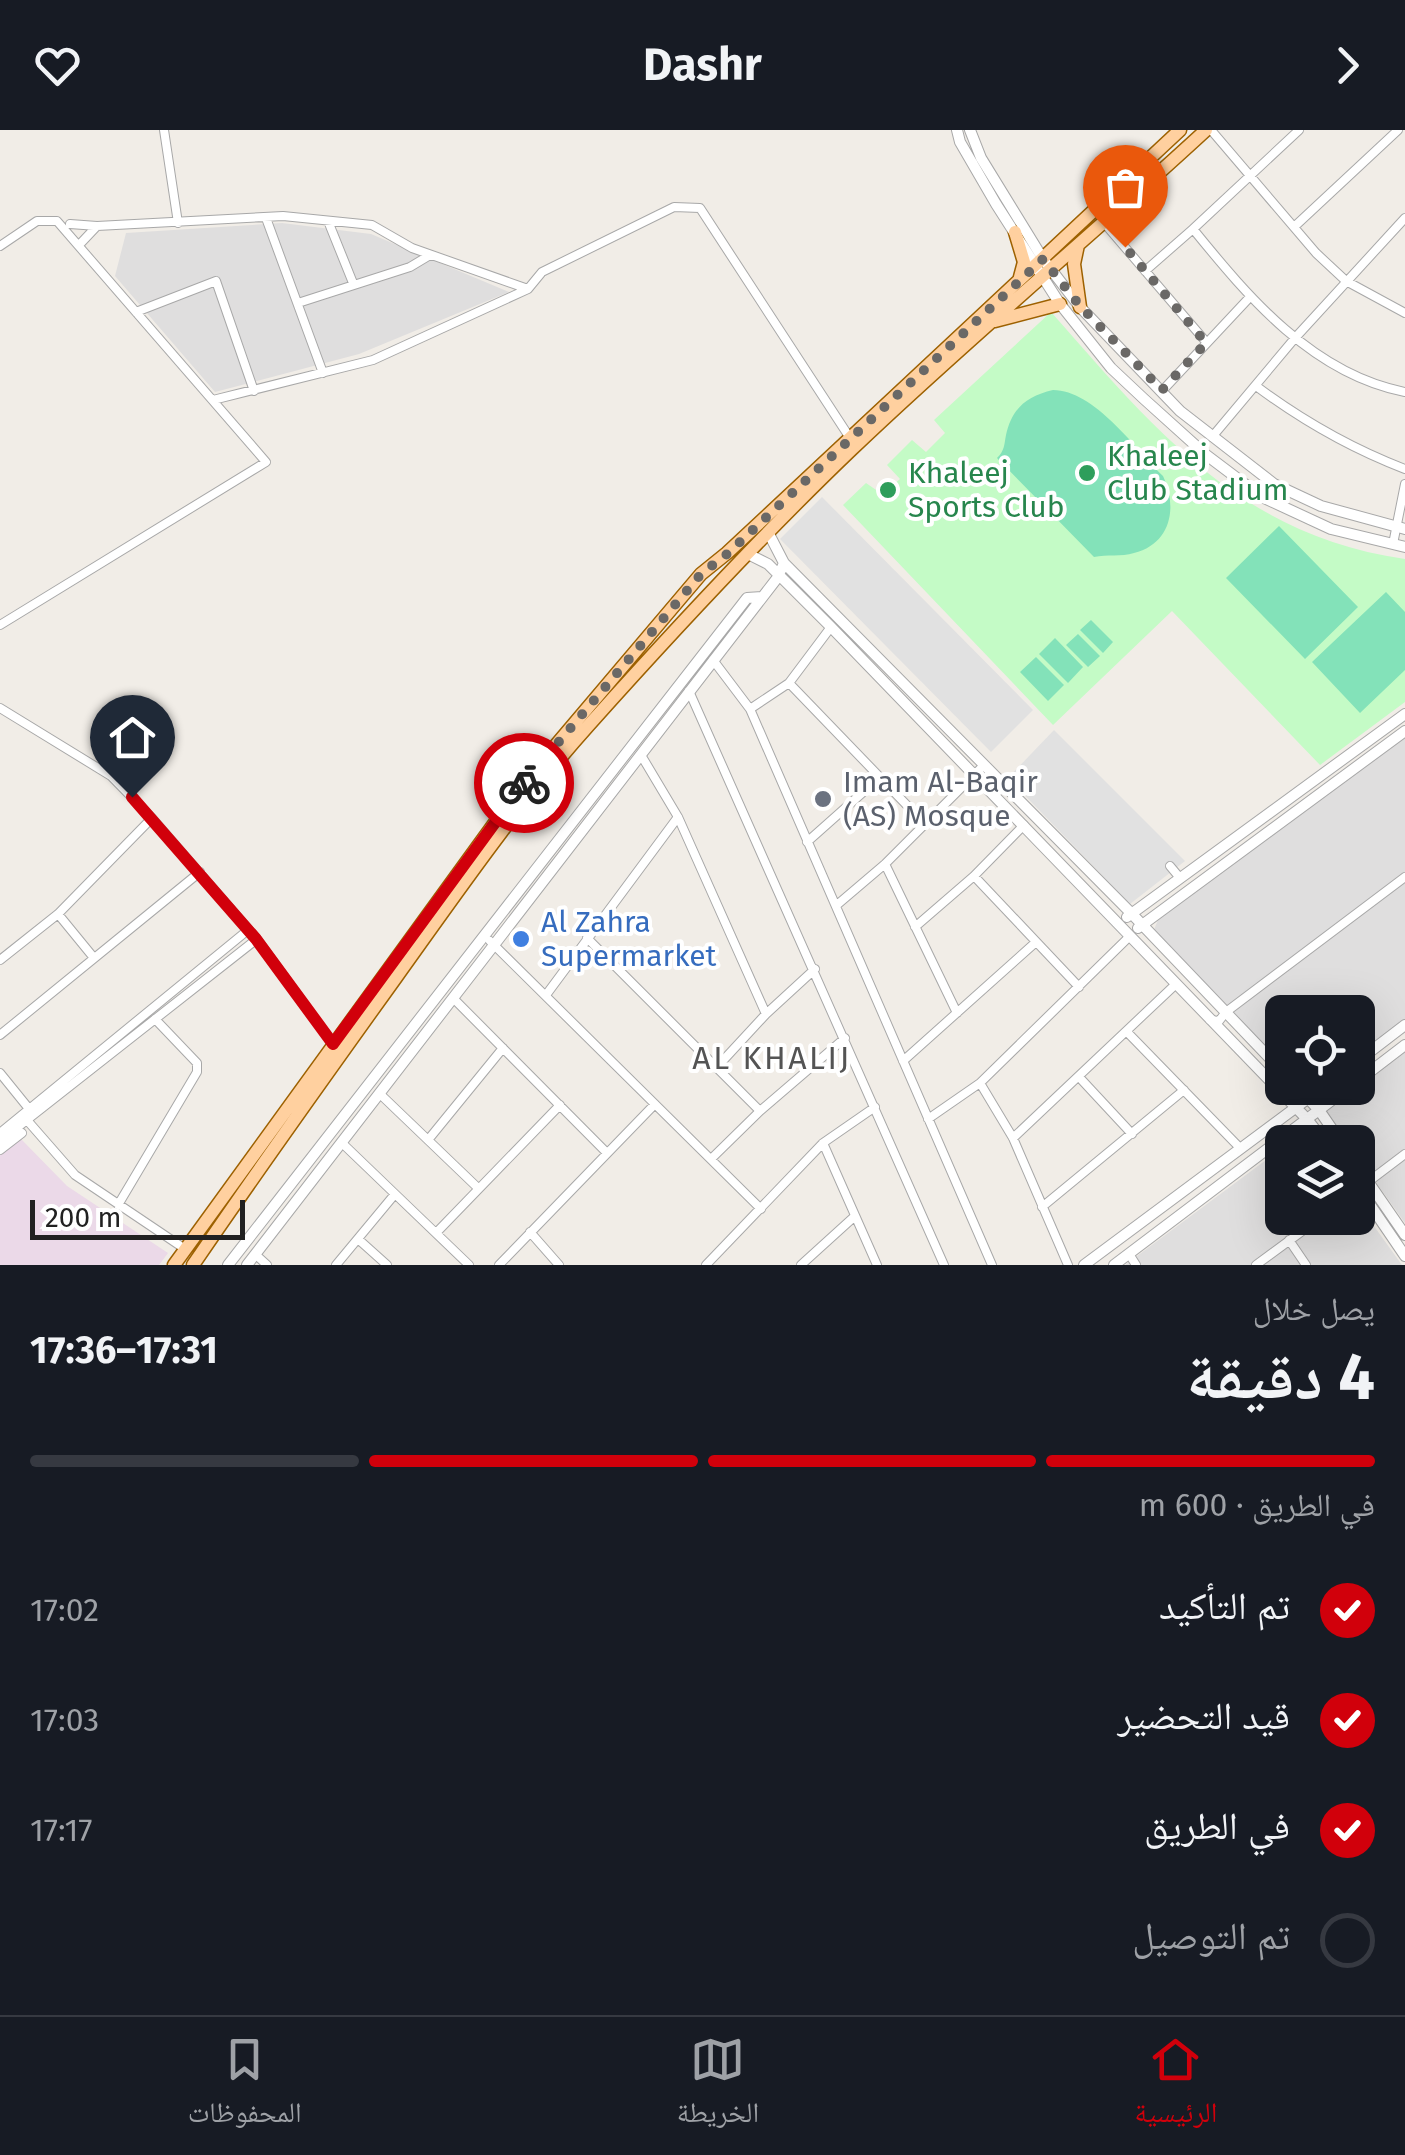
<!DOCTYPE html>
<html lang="ar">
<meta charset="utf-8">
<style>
body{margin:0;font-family:"Fira Sans","Noto Naskh Arabic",sans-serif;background:#20242c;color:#f1f3f6;direction:rtl;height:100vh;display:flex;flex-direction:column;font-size:38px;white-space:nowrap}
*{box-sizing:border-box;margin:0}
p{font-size:32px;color:#9ea1a6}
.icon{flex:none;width:55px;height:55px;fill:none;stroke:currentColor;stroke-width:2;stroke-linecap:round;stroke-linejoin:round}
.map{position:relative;height:1135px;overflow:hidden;direction:ltr}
.details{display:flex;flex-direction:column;background:#171b24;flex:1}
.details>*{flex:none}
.buttons{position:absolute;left:1265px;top:865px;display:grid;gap:20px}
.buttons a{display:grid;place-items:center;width:110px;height:110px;border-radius:15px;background:#171b24;box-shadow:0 10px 40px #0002;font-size:50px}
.scale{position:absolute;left:30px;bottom:25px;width:215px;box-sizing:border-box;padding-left:10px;border:5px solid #212121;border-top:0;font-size:28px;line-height:35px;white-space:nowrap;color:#212121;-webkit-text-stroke:8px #fff;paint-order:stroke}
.pin{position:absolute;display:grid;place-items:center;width:85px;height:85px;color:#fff;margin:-102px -42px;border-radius:50% 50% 50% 0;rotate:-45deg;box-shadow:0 0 10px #0007}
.pin .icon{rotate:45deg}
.courier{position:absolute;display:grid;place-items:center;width:100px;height:100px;margin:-50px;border:8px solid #d1000b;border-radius:50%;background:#fff;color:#222;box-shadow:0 2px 12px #0007}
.summary em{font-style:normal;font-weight:700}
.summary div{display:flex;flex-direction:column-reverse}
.summary{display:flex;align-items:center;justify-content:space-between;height:170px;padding:0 30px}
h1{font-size:65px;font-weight:700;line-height:75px}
.bar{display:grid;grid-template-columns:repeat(4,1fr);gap:15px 10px;align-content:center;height:120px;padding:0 30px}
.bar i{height:12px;border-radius:8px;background:#363941}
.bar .current{background:#d1000b}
.bar p{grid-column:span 4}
ol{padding:0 30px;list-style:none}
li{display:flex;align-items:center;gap:30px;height:110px}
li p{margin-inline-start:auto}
li .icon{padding:10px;border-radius:50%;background:#d1000b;color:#fff;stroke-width:4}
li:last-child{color:#9ea1a6}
li i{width:55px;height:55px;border:5px solid #363941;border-radius:50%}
header{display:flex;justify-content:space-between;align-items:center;height:130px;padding:0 30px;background:#171b24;font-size:45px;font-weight:700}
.menu{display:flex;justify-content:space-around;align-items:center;height:140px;border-top:2px solid #363941;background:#171b24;font-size:28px;color:#9ea1a6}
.menu a{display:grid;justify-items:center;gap:5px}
.menu .current{color:#d1000b}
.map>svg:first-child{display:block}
.residential{fill:#dfdede}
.industrial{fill:#ebd9e8}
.park{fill:#c4fbc6}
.pitch{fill:#83e2b9}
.parking{fill:#e1e1e1}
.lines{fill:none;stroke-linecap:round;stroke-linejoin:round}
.minor-casing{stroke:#a8a8a8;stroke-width:10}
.tertiary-casing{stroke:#a8a8a8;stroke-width:12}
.primary-casing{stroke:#9d6100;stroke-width:15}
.minor{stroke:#fff;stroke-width:8}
.tertiary{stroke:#fff;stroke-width:10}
.primary{stroke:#ffd09f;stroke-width:12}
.done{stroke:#6a6866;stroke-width:10;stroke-dasharray:0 18}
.route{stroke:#d1000b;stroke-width:12}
.leisure-dot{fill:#2e9e5b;stroke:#fff;stroke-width:4}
.worship-dot{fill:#6b7280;stroke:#fff;stroke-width:4}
.shop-dot{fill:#3f7fe0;stroke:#fff;stroke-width:4}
.labels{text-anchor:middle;stroke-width:8;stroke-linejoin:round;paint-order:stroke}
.leisure-label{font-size:30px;fill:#27864d;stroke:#fff;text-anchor:start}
.worship-label{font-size:30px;fill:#5b616d;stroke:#fff;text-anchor:start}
.shop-label{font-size:30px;fill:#366cbe;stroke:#fff;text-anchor:start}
.neighbourhood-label{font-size:32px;letter-spacing:2.5px;fill:#545454;stroke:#fff}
</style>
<header><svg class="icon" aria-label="forward" viewBox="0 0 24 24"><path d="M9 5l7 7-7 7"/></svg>Dashr<svg class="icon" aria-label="heart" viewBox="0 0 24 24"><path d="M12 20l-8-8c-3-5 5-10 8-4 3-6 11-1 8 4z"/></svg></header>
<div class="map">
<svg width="1405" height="1135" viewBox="0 0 1405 1135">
<rect width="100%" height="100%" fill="#f1ede7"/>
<!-- residential -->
<path class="residential" d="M282,93L371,104L509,162L359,224L215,262L115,146L126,103Z
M1405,606V890L1358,926V882H1282V936L1154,800L1159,787Z
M1405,920V1093L1358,1027V1012H1347L1324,980Z
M1282,1018V1088H1358V1074L1402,1135H1125Z"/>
<!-- industrial -->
<path class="industrial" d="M20,1008L67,1056L168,1123L159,1135H0V1025Z"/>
<!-- park -->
<path class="park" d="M1051,182C1155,300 1240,405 1405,429V572L1320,635L1172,481L1053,595L843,375L866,353L882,364L900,349L887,335L912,310L926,322L945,303L934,290Z"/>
<!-- pitch -->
<path class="pitch" d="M1053,260C1094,260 1135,318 1163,346C1178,377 1171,414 1134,423C1121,427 1107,424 1094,427L997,328C1005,320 1004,315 1006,305C1012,278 1027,266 1053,260Z
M1279,396L1358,477L1305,529L1226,448Z
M1386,462L1405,482V540L1360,583L1312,532Z
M1091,490L1113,512L1103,523L1080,500Z
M1078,504L1100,526L1088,537L1066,515Z
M1055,508L1083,537L1068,553L1039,524Z
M1036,527L1064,555L1048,571L1020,542Z"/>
<!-- parking -->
<path class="parking" d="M822,367L1033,580L991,622L780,409Z
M1054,600L1185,731L1130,774L1008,648Z"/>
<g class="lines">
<!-- minor casing -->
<g class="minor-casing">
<path id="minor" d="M164,0L178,93
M1211,0L1316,123L1346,151L1405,183
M1299,0L1193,99C1249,168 1313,244 1405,262
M266,88L323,243
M328,91L353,153
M70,94L97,96
M1105,94L1207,213
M1294,97L1398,0
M79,115L97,96L283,86L372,95L412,118L528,159
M0,116L37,91H57L266,332L0,495
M1145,141L1193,99
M298,173L410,137L430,125
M136,182L216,151L254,261
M1256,256C1303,291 1350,318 1405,339
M1162,261L1249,168
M213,270L373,230L528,159L542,142L674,77L700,78L850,308
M1212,307L1295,208L1405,88
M1393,414L1405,354
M713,530L750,579L992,1135
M789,553L925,694
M689,561L944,1135
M0,578L111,646L152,688
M750,579L789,553L831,497
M641,625L678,687L766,884
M807,712L879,648
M885,734L957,883
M1170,736L1180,748
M974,746L1079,857
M838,774L885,734L984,635
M58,784L94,828
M915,797L974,746L1024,695
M587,808L760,981
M490,811L761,1079
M0,830L58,784L152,688L257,809L333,914
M546,865L678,687
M453,868L607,1023
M1210,890L1219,891L1226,882L1405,747
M1128,903L1240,1018
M0,905L200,742
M903,931L1036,812
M717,937L766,884L815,839
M0,943L30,980
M1079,947L1132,1004
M980,953L1013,1008L1068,1135
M380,964L478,1058
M26,989L75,1045L185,1119
M928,989L980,953L1130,806
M0,1003L248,800
M1013,1008L1176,854
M428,1010L503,918
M0,1011L257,809
M342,1013L469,1135
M823,1013L877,1135
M0,1020L22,1003
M711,1029L760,981L845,908
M1368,1052L1405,1024
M118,1075L197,942V933L155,889
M1042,1077L1184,960
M530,1102L559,1135
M436,1103L560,975
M358,1109L387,1135
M1289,1110L1306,1135
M1129,1124L1136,1135
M256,1125L267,1135
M336,1135L395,1064
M499,1135L655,974
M706,1135L823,1013L875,977
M801,1135L855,1086
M1256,1135L1320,1088"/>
</g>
<!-- tertiary casing -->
<g class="tertiary-casing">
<path id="tertiary" d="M957,0L960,12L996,74L1060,174L1111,238L1144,269L1205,324L1262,367L1331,399L1405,417
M970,0L981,28L1043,129L1080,177L1180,281L1274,354L1321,376L1405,399
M769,404L784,433L1131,783L1282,941
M748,424L768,434L831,497L1307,989L1325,1012
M1127,787L1405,584
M1138,798L1405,601
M1358,931L1405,895
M1358,951L1405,915
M1298,958L1319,980L1341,1012
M1358,1037L1405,1105
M1358,1057L1405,1126
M228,1135L747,468L762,467
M247,1135L778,447L784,433
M1084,1135L1322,958
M1114,1135L1348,958"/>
</g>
<!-- primary casing -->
<g class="primary-casing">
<path id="primary" d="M1015,102L1024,132L1020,147
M1078,115L1074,134L1080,177
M995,191L1060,174
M174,1135L523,654L701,444L727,423L1180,0
M193,1135C259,1038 328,942 397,846C458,761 518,674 588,596C673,501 760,407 852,319C967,209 1089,108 1206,0"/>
</g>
<!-- minor -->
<use href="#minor" class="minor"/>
<!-- tertiary -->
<use href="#tertiary" class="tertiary"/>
<!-- primary -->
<use href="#primary" class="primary"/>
</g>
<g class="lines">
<!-- done -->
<path class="done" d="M524,653L701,444L727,424L1043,129L1080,176L1162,260L1206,213L1125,117"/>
<!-- route -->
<path class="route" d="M132,667L256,809L333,914L524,653"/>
</g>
<!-- markers -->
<g class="leisure-dot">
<circle cx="1087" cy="343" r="10"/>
<circle cx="888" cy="360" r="10"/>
</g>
<circle class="worship-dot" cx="823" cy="669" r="10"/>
<circle class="shop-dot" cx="521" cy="809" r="10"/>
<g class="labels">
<!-- leisure labels -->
<g class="leisure-label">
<text x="1107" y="336">Khaleej<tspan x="1107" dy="34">Club Stadium</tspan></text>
<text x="908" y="353">Khaleej<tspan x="908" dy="34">Sports Club</tspan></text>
</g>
<!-- worship labels -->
<g class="worship-label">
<text x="843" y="662">Imam Al-Baqir<tspan x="843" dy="34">(AS) Mosque</tspan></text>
</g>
<!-- shop labels -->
<g class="shop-label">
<text x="541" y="802">Al Zahra<tspan x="541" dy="34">Supermarket</tspan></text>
</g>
<!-- neighbourhood labels -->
<g class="neighbourhood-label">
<text x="772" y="939">AL KHALIJ</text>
</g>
</g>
</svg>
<div class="buttons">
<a><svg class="icon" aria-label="locate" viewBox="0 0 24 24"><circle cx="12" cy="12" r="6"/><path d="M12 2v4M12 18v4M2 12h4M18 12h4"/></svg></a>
<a><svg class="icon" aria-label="layers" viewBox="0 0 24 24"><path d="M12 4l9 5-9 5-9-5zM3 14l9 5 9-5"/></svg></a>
</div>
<div class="scale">200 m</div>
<div class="pin" style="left:1125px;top:117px;background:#ea580c"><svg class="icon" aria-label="bag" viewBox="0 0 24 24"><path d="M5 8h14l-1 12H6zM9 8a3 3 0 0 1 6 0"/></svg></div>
<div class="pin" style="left:132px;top:667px;background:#1f2937"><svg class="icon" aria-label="home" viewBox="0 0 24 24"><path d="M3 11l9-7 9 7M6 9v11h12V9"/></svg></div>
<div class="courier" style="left:524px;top:653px"><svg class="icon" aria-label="bike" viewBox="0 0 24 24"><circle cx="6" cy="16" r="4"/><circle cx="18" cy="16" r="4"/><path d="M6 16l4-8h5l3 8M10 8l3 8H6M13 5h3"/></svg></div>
</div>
<section class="details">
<div class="summary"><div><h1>4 دقيقة</h1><p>يصل خلال</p></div><em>17:31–17:36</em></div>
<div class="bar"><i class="current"></i><i class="current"></i><i class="current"></i><i></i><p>في الطريق · 600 m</p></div>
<ol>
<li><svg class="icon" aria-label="check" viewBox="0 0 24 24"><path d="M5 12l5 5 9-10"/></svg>تم التأكيد<p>17:02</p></li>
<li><svg class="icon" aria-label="check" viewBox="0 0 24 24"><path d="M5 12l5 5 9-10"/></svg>قيد التحضير<p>17:03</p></li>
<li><svg class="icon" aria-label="check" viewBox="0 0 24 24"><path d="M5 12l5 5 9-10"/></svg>في الطريق<p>17:17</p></li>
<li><i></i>تم التوصيل</li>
</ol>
</section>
<nav class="menu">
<a class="current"><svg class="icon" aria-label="home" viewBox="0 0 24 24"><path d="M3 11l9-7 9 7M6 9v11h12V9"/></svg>الرئيسية</a>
<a><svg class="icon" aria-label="map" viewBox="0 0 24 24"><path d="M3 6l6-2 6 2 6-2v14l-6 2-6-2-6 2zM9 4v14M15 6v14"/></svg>الخريطة</a>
<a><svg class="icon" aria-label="saved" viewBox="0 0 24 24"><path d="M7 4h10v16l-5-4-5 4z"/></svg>المحفوظات</a>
</nav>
